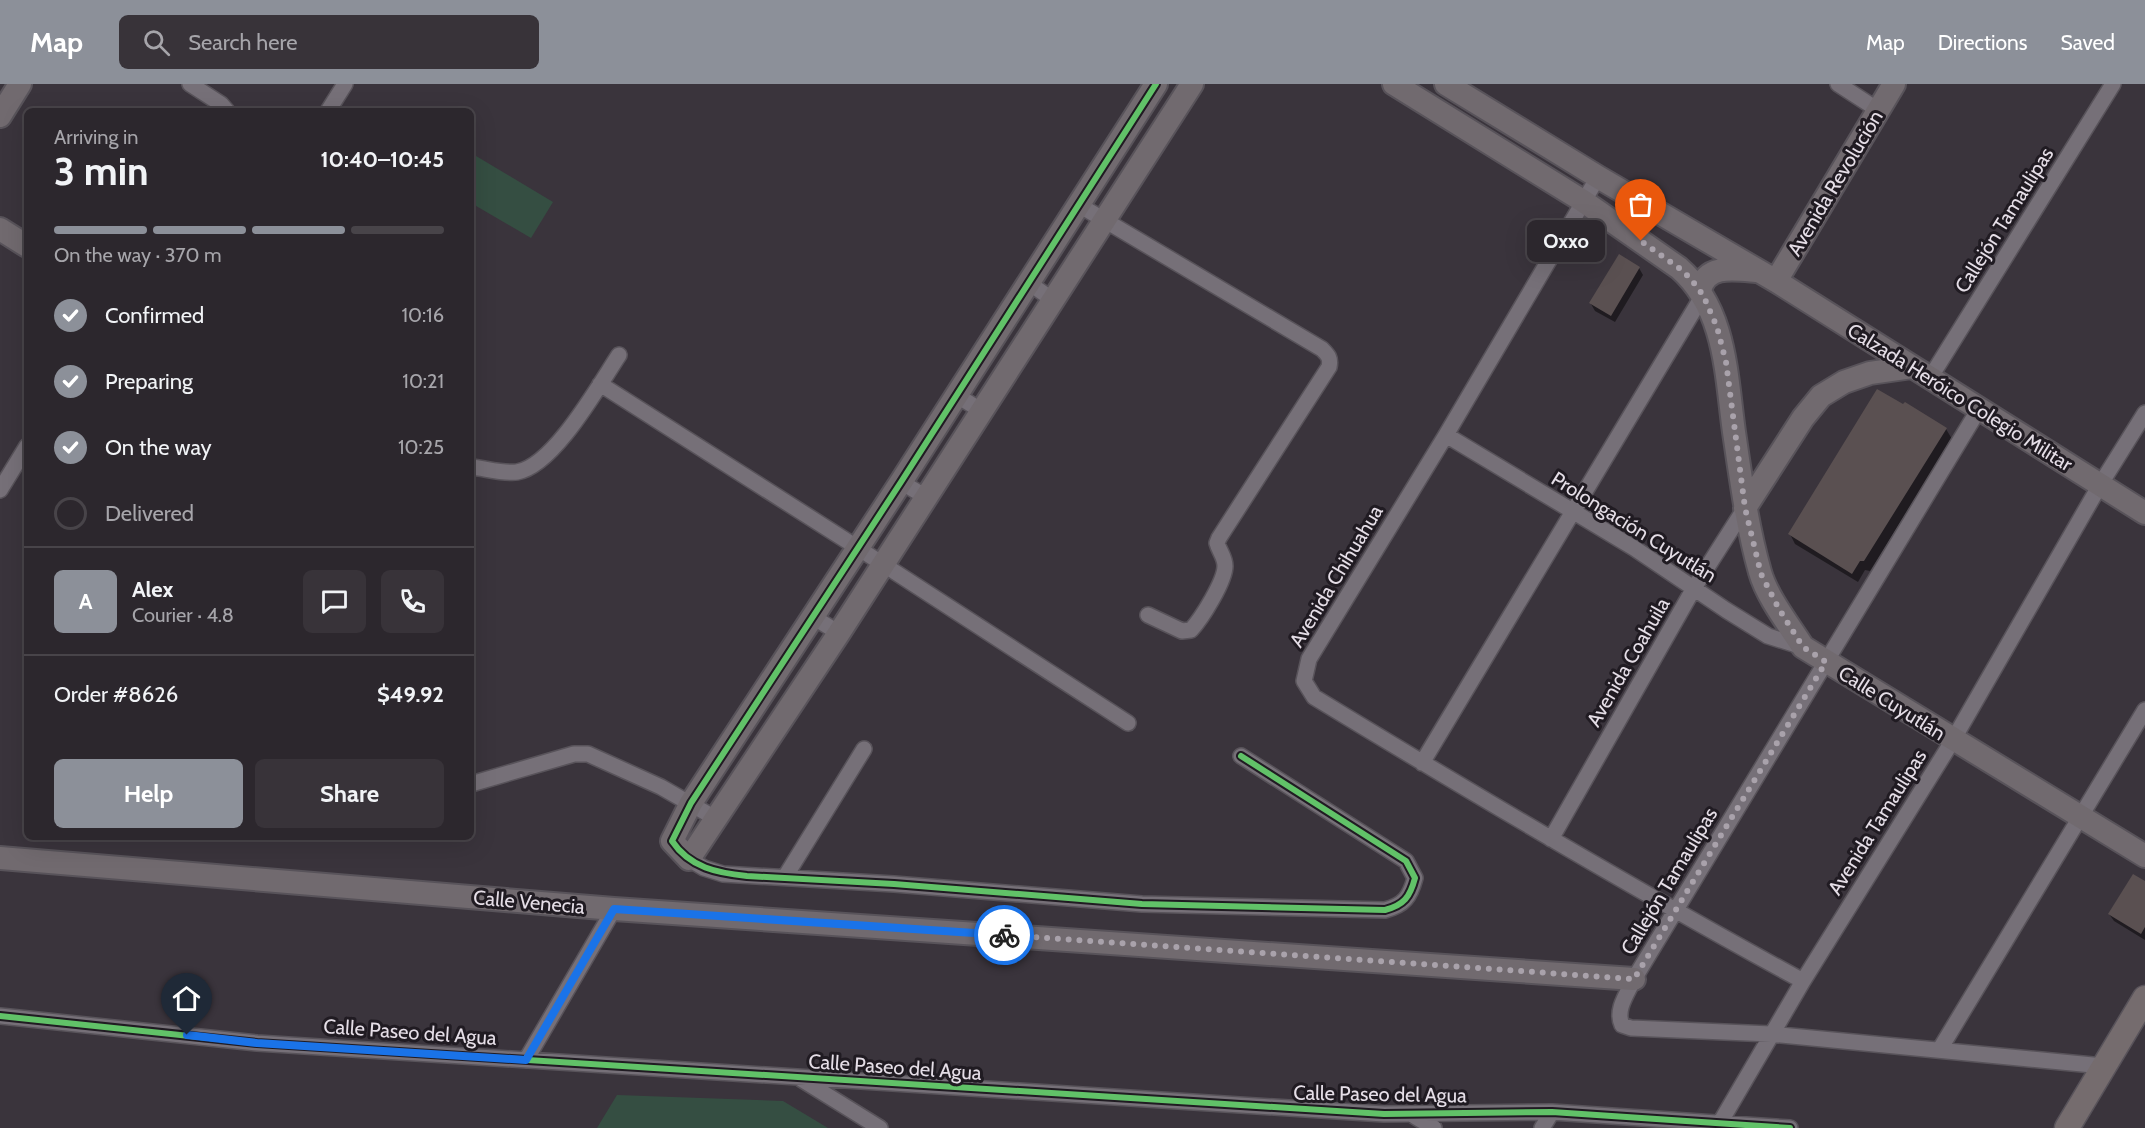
<!DOCTYPE html>
<meta charset="utf-8">
<style>
body{margin:0;font-family:Cabin,sans-serif;background:#383339;color:#f1f3f6;height:100vh;display:flex;flex-direction:column;font-size:22px;white-space:nowrap}
*{box-sizing:border-box;margin:0}
p{font-size:20px;color:#a6a5aa}
.icon{flex:none;width:33px;height:33px;fill:none;stroke:currentColor;stroke-width:2;stroke-linecap:round;stroke-linejoin:round}
.map{position:relative;flex:1;overflow:hidden}
.drawer{position:absolute;left:24px;top:24px;width:450px;height:732px;display:flex;flex-direction:column;background:#2c272d;border-radius:9px;box-shadow:0 6px 24px #0002,0 0 0 2px #484449}
.drawer>*{flex:none}
.pin{position:absolute;display:grid;place-items:center;width:51px;height:51px;color:#fff;margin:-62px -26px;border-radius:50% 50% 50% 0;rotate:-45deg;box-shadow:0 0 6px #0007}
.pin .icon{rotate:45deg}
.courier{position:absolute;display:grid;place-items:center;width:60px;height:60px;margin:-30px;border:4px solid #1a73e8;border-radius:50%;background:#fff;color:#222;box-shadow:0 2px 8px #0007}
.bubble{position:absolute;height:42px;border-radius:9px;background:#2c272d;box-shadow:0 6px 24px #0002,0 0 0 2px #484449;font-size:20px;font-weight:700;line-height:42px;text-align:center}
.overview em{font-style:normal;font-weight:700}
.overview div{display:flex;flex-direction:column-reverse}
.overview{display:flex;align-items:center;justify-content:space-between;height:102px;padding:0 30px}
h1{font-size:39px;font-weight:700;line-height:45px}
.bar{display:grid;grid-template-columns:repeat(4,1fr);gap:9px 6px;align-content:center;height:72px;padding:0 30px}
.bar i{height:8px;border-radius:4px;background:#484449}
.bar .selected{background:#8c9099}
.bar p{grid-column:span 4}
.line{display:flex;align-items:center;gap:15px;padding:0 30px;border-top:2px solid #484449}
.line div{flex:1}
.round{display:grid;place-items:center;flex:none;width:63px;height:63px;border-radius:9px;background:#383339}
ol{padding:0 30px;list-style:none}
li{display:flex;align-items:center;gap:18px;height:66px}
li p{margin-inline-start:auto}
li .icon{padding:6px;border-radius:50%;background:#8c9099;color:#fff;stroke-width:4}
li:last-child{color:#a6a5aa}
li i{width:33px;height:33px;border:3px solid #484449;border-radius:50%}
.button{display:flex;gap:12px;margin-top:auto;padding:12px 30px}
.button a{flex:1;height:69px;border-radius:9px;background:#8c9099;color:#fff;font-size:24px;font-weight:700;line-height:69px;text-align:center}
.button a+a{background:#383339;color:#f1f3f6}
header{display:flex;align-items:center;gap:36px;box-sizing:border-box;height:84px;padding:0 30px;background:#8c9099;color:#fff}
header strong{font-size:28px}
nav{display:flex;gap:33px;margin-inline-start:auto;font-size:21px}
.search{width:420px;height:54px;background:#383339;display:flex;align-items:center;gap:15px;box-sizing:border-box;padding:0 21px;border-radius:9px;color:#a6a5aa;font-size:22px}
.map>svg:first-child{display:block}
.green{fill:#354e42}
.shadow{fill:#0007}
.building{fill:#5a5051}
.lines{fill:none;stroke-linecap:round;stroke-linejoin:round}
.street-casing{stroke:#58535a;stroke-width:18}
.secondary-casing{stroke:#58535a;stroke-width:26}
.primary-casing{stroke:#58535a;stroke-width:27}
.street{stroke:#767078;stroke-width:15}
.secondary{stroke:#716a6f;stroke-width:22}
.primary{stroke:#756c6e;stroke-width:24}
.cycleway-casing{stroke:#201b22;stroke-width:10}
.cycleway{stroke:#61c268;stroke-width:6}
.done{stroke:#a9a2ab;stroke-width:6;stroke-dasharray:0 10.8}
.route{stroke:#1a73e8;stroke-width:8}
.labels{text-anchor:middle;stroke-width:6;stroke-linejoin:round;paint-order:stroke}
.street-label{font-size:20px;fill:#e5dee7;stroke:#201b22}
</style>
<header>
<strong>Map</strong>
<div class="search"><svg class="icon" aria-label="search" viewBox="0 0 24 24"><circle cx="10" cy="10" r="6"/><path d="M15 15l6 6"/></svg>Search here</div>
<nav><a>Map</a><a>Directions</a><a>Saved</a></nav>
</header>
<div class="map">
<svg width="2145" height="1044" viewBox="0 0 2145 1044">
<rect width="100%" height="100%" fill="#3a343c"/>
<!-- green -->
<path class="green" d="M471,69L553,118L531,154L471,119Z
M617,1011L783,1017L828,1044H597Z"/>
<!-- shadow -->
<path class="shadow" d="M1639,184L1643,191L1615,238L1595,227L1591,220Z
M1905,320L1946,345L1952,355L1870,487L1865,486L1858,498L1795,460L1790,450Z
M2145,799V856L2114,837L2109,830Z"/>
<!-- building -->
<path class="building" d="M1619,170L1640,183L1611,232L1589,219Z
M1877,305L1903,320L1905,318L1947,344L1864,477H1860L1852,490L1788,450Z
M2133,790L2145,797V843L2141,850L2108,830Z"/>
<g class="lines">
<!-- street casing -->
<g class="street-casing">
<path id="street" d="M190,0L221,20L227,27
M1838,0L1878,26
M328,27L345,0
M1598,93L1446,351L1309,575L1304,597L1314,613C1475,711 1637,807 1803,897
M1079,121L1322,265C1328,271 1331,274 1329,283L1219,454L1217,459C1219,467 1225,473 1225,482C1225,497 1202,534 1191,546L1182,547L1148,531
M1029,199L1053,216
M1930,294L2113,0
M600,300L858,464L1128,639
M956,311L982,327
M1979,325L1634,895C1627,910 1615,926 1622,941L1631,944L1771,950L2103,982
M1446,351L1634,464L1726,526L1768,552L1803,563
M471,383C483,384 506,390 517,388C554,382 599,301 619,271
M901,398L926,413
M0,406L27,362
M813,533L839,549
M1422,679L1703,211
M471,700L574,670H588L661,703L715,734
M1551,755L1694,504L1745,424
M689,775L704,784L723,790L894,800L1142,820L1385,826C1404,821 1410,813 1415,794L1406,777L1241,672
M785,793L864,665
M0,932L257,959L1384,1030L1552,1028L1790,1044
M1940,965L2145,626
M526,976L614,825
M801,995L880,1044
M1411,1030L1434,1044
M1542,1044L1552,1028
M1717,1044L1803,897L1953,656L2100,401L2145,329"/>
</g>
<!-- secondary casing -->
<g class="secondary-casing">
<path id="secondary" d="M1156,0L901,398L691,719L672,757L689,775L839,549L1192,0
M1394,0L1583,117L1679,184C1726,225 1726,290 1734,348C1741,395 1747,442 1760,488C1767,513 1789,541 1803,563L2145,772
M1446,0L1598,93L1776,197L2145,429
M0,32L20,0
M0,145L27,162
M1776,197L1894,0
M1700,206C1706,180 1734,185 1756,187
M1745,424L1803,334L1821,312L1844,298L1870,289L1912,283
M0,774L614,825L1634,895"/>
</g>
<!-- primary casing -->
<g class="primary-casing">
<path id="primary" d="M2067,1044L2145,914"/>
</g>
<!-- street -->
<use href="#street" class="street"/>
<!-- secondary -->
<use href="#secondary" class="secondary"/>
<!-- primary -->
<use href="#primary" class="primary"/>
<!-- cycleway casing -->
<g class="cycleway-casing">
<path id="cycleway" d="M1156,0L901,398L691,719L672,757C690,784 718,789 747,792L894,800L1142,820L1385,826C1404,821 1410,813 1415,794L1406,777L1241,672
M0,932L257,959L1384,1030L1552,1028L1790,1044"/>
</g>
<!-- cycleway -->
<use href="#cycleway" class="cycleway"/>
</g>
<g class="lines">
<!-- done -->
<path class="done" d="M1004,851L1634,895L1826,578L1803,563L1779,525L1761,490L1745,424L1726,278L1717,243L1703,211L1690,194L1679,184L1641,157"/>
<!-- route -->
<path class="route" d="M187,951L257,959L526,976L614,825L1004,851"/>
</g>
<g class="labels">
<!-- street labels -->
<g class="street-label">
<text transform="translate(1835 99) rotate(-59)" y="7">Avenida Revolución</text>
<text transform="translate(2004 136) rotate(-58)" y="7">Callejón Tamaulipas</text>
<text transform="translate(1960 313) rotate(32)" y="7">Calzada Heróico Colegio Militar</text>
<text transform="translate(1634 443) rotate(32)" y="7">Prolongación Cuyutlán</text>
<text transform="translate(1336 492) rotate(-59)" y="7">Avenida Chihuahua</text>
<text transform="translate(1628 578) rotate(-60)" y="7">Avenida Coahuila</text>
<text transform="translate(1892 619) rotate(32)" y="7">Calle Cuyutlán</text>
<text transform="translate(1877 738) rotate(-58)" y="7">Avenida Tamaulipas</text>
<text transform="translate(1669 797) rotate(-59)" y="7">Callejón Tamaulipas</text>
<text transform="translate(529 818) rotate(5)" y="7">Calle Venecia</text>
<text transform="translate(410 948) rotate(4)" y="7">Calle Paseo del Agua</text>
<text transform="translate(895 983) rotate(4)" y="7">Calle Paseo del Agua</text>
<text transform="translate(1380 1010) rotate(1)" y="7">Calle Paseo del Agua</text>
</g>
</g>
</svg>
<div class="pin" style="left:1641px;top:157px;background:#ea580c"><svg class="icon" aria-label="bag" viewBox="0 0 24 24"><path d="M5 8h14l-1 12H6zM9 8a3 3 0 0 1 6 0"/></svg></div>
<div class="pin" style="left:187px;top:951px;background:#1f2937"><svg class="icon" aria-label="home" viewBox="0 0 24 24"><path d="M3 11l9-7 9 7M6 9v11h12V9"/></svg></div>
<div class="courier" style="left:1004px;top:851px"><svg class="icon" aria-label="bike" viewBox="0 0 24 24"><circle cx="6" cy="16" r="4"/><circle cx="18" cy="16" r="4"/><path d="M6 16l4-8h5l3 8M10 8l3 8H6M13 5h3"/></svg></div>
<div class="bubble" style="left:1527px;top:136px;width:78px">Oxxo</div>
<section class="drawer">
<div class="overview"><div><h1>3 min</h1><p>Arriving in</p></div><em>10:40–10:45</em></div>
<div class="bar"><i class="selected"></i><i class="selected"></i><i class="selected"></i><i></i><p>On the way · 370 m</p></div>
<ol>
<li><svg class="icon" aria-label="check" viewBox="0 0 24 24"><path d="M5 12l5 5 9-10"/></svg>Confirmed<p>10:16</p></li>
<li><svg class="icon" aria-label="check" viewBox="0 0 24 24"><path d="M5 12l5 5 9-10"/></svg>Preparing<p>10:21</p></li>
<li><svg class="icon" aria-label="check" viewBox="0 0 24 24"><path d="M5 12l5 5 9-10"/></svg>On the way<p>10:25</p></li>
<li><i></i>Delivered</li>
</ol>
<div class="line" style="height:108px"><b class="round" style="background:#8c9099;color:#fff">A</b><div><b>Alex</b><p>Courier · 4.8</p></div><a class="round"><svg class="icon" aria-label="chat" viewBox="0 0 24 24"><path d="M4 5h16v11H9l-5 4z"/></svg></a><a class="round"><svg class="icon" aria-label="phone" viewBox="0 0 24 24"><path d="M5 4h4l2 5-3 2q2 4 5 5l2-3 5 2v4C11 20 4 13 5 4z"/></svg></a></div>
<div class="line" style="height:78px"><div>Order #8626</div><b>$49.92</b></div>
<div class="button"><a>Help</a><a>Share</a></div>
</section>
</div>
